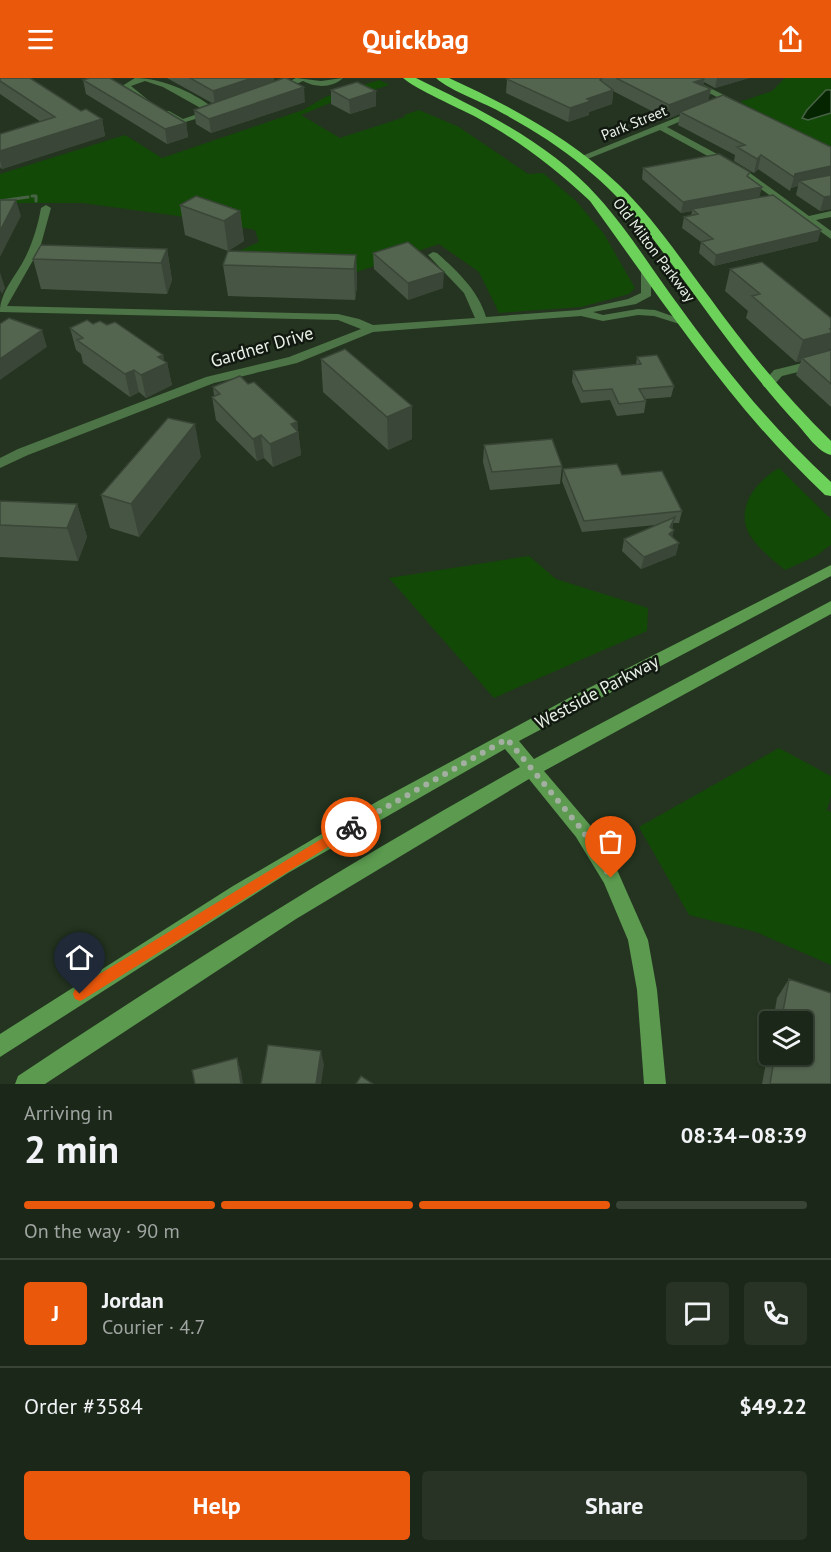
<!DOCTYPE html>
<meta charset="utf-8">
<style>
body{margin:0;font-family:"PT Sans",sans-serif;background:#283325;color:#f1f3f6;height:100vh;display:flex;flex-direction:column;font-size:22px;white-space:nowrap}
*{box-sizing:border-box;margin:0}
p{font-size:20px;color:#a0a5a2}
.icon{flex:none;width:33px;height:33px;fill:none;stroke:currentColor;stroke-width:2;stroke-linecap:round;stroke-linejoin:round}
.map{position:relative;height:1006px;overflow:hidden}
.details{display:flex;flex-direction:column;background:#1b2718;flex:1}
.details>*{flex:none}
.fabs{position:absolute;left:759px;top:933px;display:grid;gap:12px}
.fabs a{display:grid;place-items:center;width:54px;height:54px;border-radius:6px;background:#1b2718;box-shadow:0 2px 4px #0004,0 0 0 2px #394437;font-size:30px}
.pin{position:absolute;display:grid;place-items:center;width:51px;height:51px;color:#fff;margin:-62px -26px;border-radius:50% 50% 50% 0;rotate:-45deg;box-shadow:0 0 6px #0007}
.pin .icon{rotate:45deg}
.courier{position:absolute;display:grid;place-items:center;width:60px;height:60px;margin:-30px;border:4px solid #ea580c;border-radius:50%;background:#fff;color:#222;box-shadow:0 2px 8px #0007}
.overview em{font-style:normal;font-weight:700}
.overview div{display:flex;flex-direction:column-reverse}
.overview{display:flex;align-items:center;justify-content:space-between;height:102px;padding:0 24px}
h1{font-size:39px;font-weight:700;line-height:45px}
.bar{display:grid;grid-template-columns:repeat(4,1fr);gap:9px 6px;align-content:center;height:72px;padding:0 24px}
.bar i{height:8px;border-radius:4px;background:#394437}
.bar .current{background:#ea580c}
.bar p{grid-column:span 4}
.line{display:flex;align-items:center;gap:15px;padding:0 24px;border-top:2px solid #394437}
.line div{flex:1}
.round{display:grid;place-items:center;flex:none;width:63px;height:63px;border-radius:6px;background:#283325}
.cta{display:flex;gap:12px;margin-top:auto;padding:12px 24px}
.cta a{flex:1;height:69px;border-radius:6px;background:#ea580c;color:#fff;font-size:24px;font-weight:700;line-height:69px;text-align:center}
.cta a+a{background:#283325;color:#f1f3f6}
header{display:flex;justify-content:space-between;align-items:center;height:78px;padding:0 24px;background:#ea580c;color:#fff;font-size:27px;font-weight:700}
.map>svg:first-child{display:block}
.green{fill:#134907}
.water{fill:#042500;stroke:#486245;stroke-width:1.5}
.lines{fill:none;stroke-linecap:round;stroke-linejoin:round}
.stream{stroke:#486245;stroke-width:3}
.street{fill:#4d7446;fill-rule:evenodd}
.secondary{fill:#5b9a4f;fill-rule:evenodd}
.highway{fill:#6dd25a;fill-rule:evenodd}
.wall{fill:#475644}
.shaded-wall{fill:#3a4637}
.building{fill:#53644f;stroke:#3a4637;stroke-width:1.5}
.route{fill:#ea580c}
.done{stroke:#a3b0a1;stroke-width:6;stroke-dasharray:0 10.8}
.labels{text-anchor:middle;stroke-width:5;stroke-linejoin:round;paint-order:stroke}
.far-street-label{font-size:15px;fill:#e8f2e6;stroke:#121910}
.street-label{font-size:18px;fill:#e8f2e6;stroke:#121910}
</style>
<header><svg class="icon" aria-label="menu" viewBox="0 0 24 24"><path d="M4 6h16M4 12h16M4 18h16"/></svg>Quickbag<svg class="icon" aria-label="share" viewBox="0 0 24 24"><path d="M12 15V3M7 8l5-5 5 5M5 13v7h14v-7"/></svg></header>
<div class="map">
<svg width="831" height="1006" viewBox="0 0 831 1006">
<rect width="100%" height="100%" fill="#243420"/>
<!-- green -->
<path class="green" d="M785,0H831V71L740,24L772,13Z
M379,2L390,7L335,23L301,37L340,60L405,39L404,37L419,32L459,49L528,96L543,95L576,123L604,156L635,210L629,216L581,229L499,235L479,194L439,166L354,195L233,197L224,180L259,164L255,152L178,138L82,125H0V96L125,57L162,80L303,32L325,19Z
M779,390L831,441V467L816,478L785,492C773,482 760,472 751,459C733,432 756,403 779,390Z
M529,478L556,501L648,530L647,553L494,620L389,500Z
M779,670L831,698V718L827,732L831,734V887L756,854L689,837L639,749Z"/>
<!-- water -->
<path class="water" d="M826,12H831V35L808,42L802,40L807,32Z"/>
<g class="lines">
<!-- stream -->
<path class="stream" d="M32,118H36V123
M0,123L28,119"/>
<!-- street -->
<path class="street" d="M135,0C163,0 198,16 218,34L179,46L163,37V33H169L183,41L206,33L163,9L145,3L131,8L147,21L140,23L122,8Z
M296,0L321,3L343,0C332,10 316,10 303,3L279,14L272,12Z
M679,0H690L744,27L737,29Z
M695,32L702,34L667,49L743,90L809,138L831,133V139L816,142L831,153V161L737,94L660,52L585,82L577,80Z
M46,127L51,130L40,170L7,228L338,236L359,241L373,247L475,240L464,215L428,177L433,174L437,175C457,193 478,212 486,239L579,232L628,221L641,215V190L646,187L651,190V218L636,226L593,234L603,237L638,231L655,232L692,245L686,248L654,238L638,237L603,243L581,238L373,254L297,285L214,305L28,377L0,390V380L18,371L206,299L289,279L361,251L338,242L0,234C0,214 16,198 25,180C33,164 38,147 41,130Z
M831,278V286L782,298L772,309H764L762,306L774,292Z"/>
<!-- secondary -->
<path class="secondary" d="M831,487V498L519,663L534,681L831,523V536L544,693L590,747L618,794L648,862L657,912L666,1006H644L637,912L628,862L604,805L576,759L529,701L296,841L45,1006H15L18,998C182,889 348,785 520,689L505,671L288,795L0,979V956L233,808L378,723L569,620Z"/>
<!-- highway -->
<path class="highway" d="M403,0H416C479,31 550,65 598,119C629,153 654,195 682,232C727,294 774,352 831,404V418L825,417C732,330 664,225 590,123C555,90 518,62 476,39C457,29 417,12 403,0Z
M436,0H449C510,28 570,60 618,106C654,140 681,182 710,220C747,271 786,319 831,363V377C818,374 807,357 798,347C742,287 697,218 647,153C608,103 560,66 504,36C486,25 450,13 436,0Z"/>
</g>
<!-- wall -->
<path class="wall" d="M0,0L102,41L105,58L2,91L0,89V56L41,44L0,16Z
M167,0H274V3L305,24L211,55L196,46L194,32L212,25Z
M510,0H749L715,10L704,4L703,7L708,23L831,69V131L820,133L796,117L798,108L791,110L790,113L758,91L754,95L734,83L735,77L678,47L680,36L667,41L613,13L612,26L589,34V37L568,44L506,15L507,1Z
M83,2H113L186,45L188,59L167,66L86,16Z
M331,12L376,28L350,36L331,26Z
M643,90L749,99L762,109L759,119L818,163L714,188L699,175L701,164L682,150L684,139L691,137L692,133L681,135L642,101Z
M180,127L240,133L244,163L228,173L185,157Z
M167,171L172,202L167,216L41,211L33,181Z
M373,175L443,210L408,222L374,191Z
M356,177L357,208L355,222L228,218L223,187Z
M730,191L828,272V273L831,272V329L796,297L801,283L796,284L746,240L748,233L725,213Z
M93,246L163,277L164,283L167,285L172,307L146,320L139,314L130,319L83,285L81,276L76,272L70,250Z
M637,279L674,308L671,319L645,321L646,323L644,335L617,338L610,322L581,325L572,304L573,293L636,287Z
M321,281L412,361L388,372L323,314Z
M248,306L297,344L301,377L273,389L264,380L257,383L216,342L212,319L214,318L213,309Z
M484,367L562,388L560,406L490,412L483,384Z
M201,379L139,459L110,450L101,417Z
M563,391L622,397L682,433L679,445H673L672,451V459L676,477L641,491L622,473L624,461L656,447L582,454L562,403Z
M0,423L77,426L87,459L78,483L0,479Z
M789,901L831,1006H762L770,964V976H802V944H773L777,920Z"/>
<!-- shaded-wall -->
<path class="shaded-wall" d="M252,0H274L275,7L215,27L213,13Z
M717,0H749L715,10Z
M704,1L702,14L711,11L708,25L680,34V36L667,41L669,27L694,4Z
M304,9L305,24L211,55L209,41Z
M613,12L612,26L589,34V37L568,44L570,30L587,21Z
M376,13V28L350,36L349,22Z
M102,41L105,58L2,91L0,82V73Z
M186,45L188,59L167,66L165,51Z
M761,77L758,91L754,95L757,81Z
M831,88V101L799,103L798,108L791,110L790,113L795,96Z
M762,109L759,119L692,131V133L681,135L683,124Z
M831,118V131L820,133L824,119Z
M16,122L21,138L0,179V153Z
M240,133L244,163L228,173L224,143Z
M821,152L818,163L714,188L716,177Z
M167,171L172,202L167,216L161,185Z
M356,177L357,208L355,222L354,191Z
M0,194L5,210L2,216L0,212Z
M444,194L443,210L408,222V205Z
M831,251V271L828,272L827,277L802,280L801,283L796,284L803,262Z
M42,252L47,269L0,302V281Z
M163,277L165,286L167,285L172,307L146,320L141,297L158,279Z
M134,292L139,314L130,319L125,296Z
M412,328V361L388,372L387,339Z
M297,344L301,377L273,389L270,366L291,346Z
M195,346L201,379L139,459L131,426Z
M261,357L264,380L257,383L253,361Z
M77,426L87,459L78,483L67,450Z
M675,439L672,451L674,452L671,464L666,468L670,449Z
M679,465L676,477L641,491L644,479Z
M321,973L324,987L321,1006H316Z
M237,980L241,993L243,1006H241Z"/>
<!-- building -->
<path class="building" d="M0,0H30L81,33L86,31L102,41L0,73V56L55,39L0,3Z
M90,0H110L186,45L165,51L83,2Z
M190,0H252L213,13Z
M284,0H286L304,9L209,41L194,32Z
M510,0H602L600,2L613,12L587,21L591,23L570,30L507,1Z
M616,0H703L704,1L694,4L711,11L669,27Z
M357,4L376,13L349,22L331,12Z
M723,17L831,69V88L795,96L794,99L761,77L757,81L737,69L745,67L680,34Z
M719,76L750,94L747,98L762,109L683,124L643,90Z
M831,97V118L824,119L799,103Z
M773,117L821,152L716,177L701,164L713,161L684,139L698,136L692,131Z
M196,118L240,133L224,143L180,127Z
M0,122H16L0,153Z
M408,164L444,194L408,205L373,175Z
M41,167L167,171L161,185L33,181Z
M228,173L356,177L354,191L223,187Z
M762,184L831,240V251H830L831,252V255L803,262L752,218L760,216L730,191Z
M9,240L42,252L0,281V246Z
M87,242L93,246L100,243L107,247L115,244L163,277L158,279L167,285L141,297L134,292L125,296L77,262L83,260L70,250Z
M345,271L412,328L387,339L321,281Z
M831,272V306L802,280Z
M657,277L674,308L639,311L646,323L619,326L612,311L583,313L573,293L641,286L637,279Z
M240,298L248,306L254,304L297,344L291,346L298,354L270,366L261,357L253,361L212,319L220,316L213,309Z
M168,340L195,346L131,426L101,417Z
M552,361L562,388L492,394L484,367Z
M617,386L622,397L662,393L682,433L584,443L563,391Z
M0,423L77,426L67,450L0,447Z
M675,439L670,449L674,452L669,456L679,465L644,479L624,461Z
M789,901L831,915V1006H770L775,976H802V944H781Z
M268,967L321,973L316,1006H261Z
M237,980L241,1006H195L192,992Z
M361,998L373,1006H356Z"/>
<!-- route -->
<path class="route" d="M351,743L357,749L355,752L84,921L80,923L75,921L73,916L75,911Z"/>
<g class="lines">
<!-- done -->
<path class="done" d="M351,749L507,661L583,753L611,800"/>
</g>
<g class="labels">
<!-- far-street labels -->
<g class="far-street-label">
<text transform="translate(634 45) rotate(-22)" y="5">Park Street</text>
<text transform="translate(654 172) rotate(53)" y="5">Old Milton Parkway</text>
</g>
<!-- street labels -->
<g class="street-label">
<text transform="translate(262 269) rotate(-16)" y="6">Gardner Drive</text>
<text transform="translate(597 614) rotate(-28)" y="6">Westside Parkway</text>
</g>
</g>
</svg>
<div class="fabs">
<a><svg class="icon" aria-label="layers" viewBox="0 0 24 24"><path d="M12 4l9 5-9 5-9-5zM3 14l9 5 9-5"/></svg></a>
</div>
<div class="pin" style="left:611px;top:800px;background:#ea580c"><svg class="icon" aria-label="bag" viewBox="0 0 24 24"><path d="M5 8h14l-1 12H6zM9 8a3 3 0 0 1 6 0"/></svg></div>
<div class="pin" style="left:80px;top:916px;background:#1f2937"><svg class="icon" aria-label="home" viewBox="0 0 24 24"><path d="M3 11l9-7 9 7M6 9v11h12V9"/></svg></div>
<div class="courier" style="left:351px;top:749px"><svg class="icon" aria-label="bike" viewBox="0 0 24 24"><circle cx="6" cy="16" r="4"/><circle cx="18" cy="16" r="4"/><path d="M6 16l4-8h5l3 8M10 8l3 8H6M13 5h3"/></svg></div>
</div>
<section class="details">
<div class="overview"><div><h1>2 min</h1><p>Arriving in</p></div><em>08:34–08:39</em></div>
<div class="bar"><i class="current"></i><i class="current"></i><i class="current"></i><i></i><p>On the way · 90 m</p></div>
<div class="line" style="height:108px"><b class="round" style="background:#ea580c;color:#fff">J</b><div><b>Jordan</b><p>Courier · 4.7</p></div><a class="round"><svg class="icon" aria-label="chat" viewBox="0 0 24 24"><path d="M4 5h16v11H9l-5 4z"/></svg></a><a class="round"><svg class="icon" aria-label="phone" viewBox="0 0 24 24"><path d="M5 4h4l2 5-3 2q2 4 5 5l2-3 5 2v4C11 20 4 13 5 4z"/></svg></a></div>
<div class="line" style="height:78px"><div>Order #3584</div><b>$49.22</b></div>
<div class="cta"><a>Help</a><a>Share</a></div>
</section>
